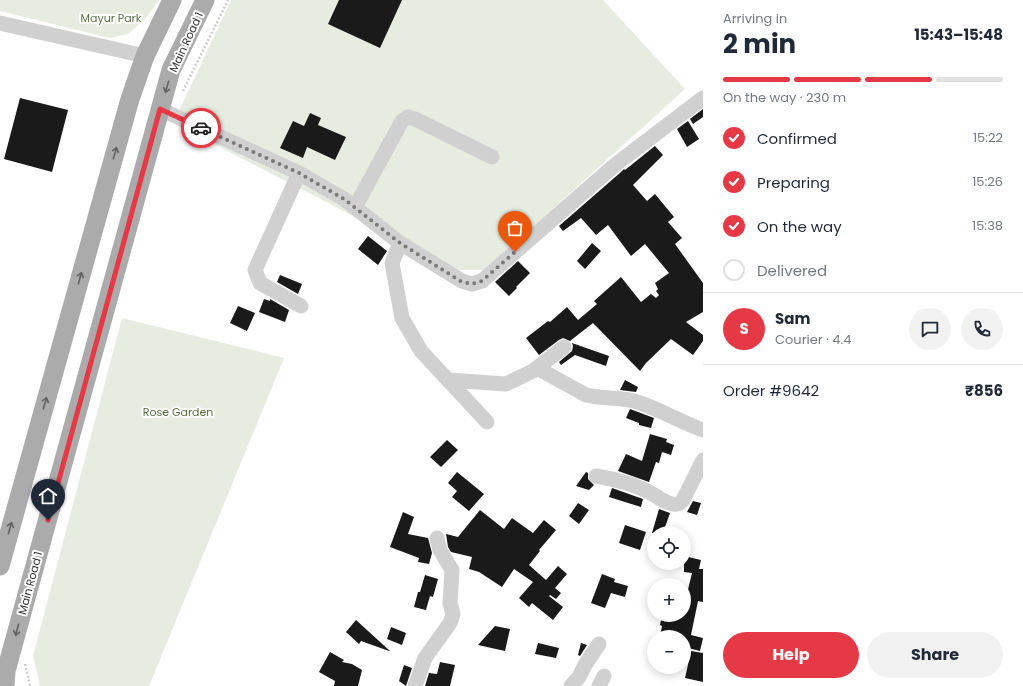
<!DOCTYPE html>
<meta charset="utf-8">
<style>
body{margin:0;font-family:Poppins,sans-serif;background:#f2f2f3;color:#1f2937;height:100vh;display:flex;flex-direction:column;font-size:15px;white-space:nowrap}
*{box-sizing:border-box;margin:0}
p{font-size:13px;color:#747a83}
.icon{flex:none;width:22px;height:22px;fill:none;stroke:currentColor;stroke-width:2;stroke-linecap:round;stroke-linejoin:round}
.map{position:relative;flex:1;overflow:hidden}
.drawer{display:flex;flex-direction:column;background:#fff;width:320px}
.drawer>*{flex:none}
.buttons{position:absolute;left:647px;top:526px;display:grid;gap:8px}
.buttons a{display:grid;place-items:center;width:44px;height:44px;border-radius:50%;background:#fff;box-shadow:0 2px 10px #0003;font-size:20px}
.pin{position:absolute;display:grid;place-items:center;width:34px;height:34px;color:#fff;margin:-41px -17px;border-radius:50% 50% 50% 0;rotate:-45deg;box-shadow:0 0 4px #0007}
.pin .icon{rotate:45deg}
.courier{position:absolute;display:grid;place-items:center;width:40px;height:40px;margin:-20px;border:3px solid #e63946;border-radius:50%;background:#fff;color:#222;box-shadow:0 1px 5px #0007}
.overview em{font-style:normal;font-weight:700}
.overview div{display:flex;flex-direction:column-reverse}
.overview{display:flex;align-items:center;justify-content:space-between;height:68px;padding:0 20px}
h1{font-size:26px;font-weight:700;line-height:30px}
.bar{display:grid;grid-template-columns:repeat(4,1fr);gap:6px 4px;align-content:center;height:48px;padding:0 20px}
.bar i{height:5px;border-radius:3px;background:#e0e1e3}
.bar .on{background:#e63946}
.bar p{grid-column:span 4}
.line{display:flex;align-items:center;gap:10px;padding:0 20px;border-top:1px solid #e0e1e3}
.line div{flex:1}
.round{display:grid;place-items:center;flex:none;width:42px;height:42px;border-radius:21px;background:#f2f2f3}
ol{padding:0 20px;list-style:none}
li{display:flex;align-items:center;gap:12px;height:44px}
li p{margin-inline-start:auto}
li .icon{padding:4px;border-radius:50%;background:#e63946;color:#fff;stroke-width:4}
li:last-child{color:#747a83}
li i{width:22px;height:22px;border:2px solid #e0e1e3;border-radius:50%}
.cta{display:flex;gap:8px;margin-top:auto;padding:8px 20px}
.cta a{flex:1;height:46px;border-radius:24px;background:#e63946;color:#fff;font-size:16px;font-weight:700;line-height:46px;text-align:center}
.cta a+a{background:#f2f2f3;color:#1f2937}
main{display:flex;flex:1;min-height:0}
.map>svg:first-child{display:block}
.green{fill:#e6ecdf}
.building{fill:#1a1a1a}
.lines{fill:none;stroke-linecap:round;stroke-linejoin:round}
.path{stroke:#cdcdcd;stroke-width:2.5;stroke-dasharray:2 2;stroke-linecap:butt}
.minor{stroke:#d0d0d0;stroke-width:15}
.major{stroke:#ababab;stroke-width:19}
.oneway{stroke:#636363}
.done{stroke:#7a7a7a;stroke-width:4;stroke-dasharray:0 7.2}
.route{stroke:#e63946;stroke-width:5}
.labels{text-anchor:middle;stroke-width:4;stroke-linejoin:round;paint-order:stroke}
.park-label{font-size:11px;fill:#56703f;stroke:#fff}
.street-label{font-size:11px;fill:#333;stroke:#fff}
</style>
<main>
<div class="map">
<svg width="703" height="686" viewBox="0 0 703 686">
<rect width="100%" height="100%" fill="#fff"/>
<!-- green -->
<path class="green" d="M0,0H159L145,19L128,34L110,38L0,11Z
M231,0H603L685,89L485,270H455L396,238L181,127L180,109Z
M122,318L284,358L149,686H40L33,656Z"/>
<!-- building -->
<path class="building" d="M339,0H402L380,48L328,24Z
M20,98L68,110L52,172L4,159Z
M703,109V117L693,124L690,119Z
M310,113L321,118L318,125L346,137L335,160L307,147L303,158L280,148L293,121L304,126Z
M688,121L699,139L687,147L677,129Z
M655,146L663,155L633,185L647,201L655,194L674,217L668,222L682,238L675,244L703,283V312L686,322L703,335V341L693,355L671,339L646,363L640,371L593,323L570,341L563,338L559,340L539,355L526,338L548,321L550,322L567,307L578,320L597,304L594,301L621,277L641,302L651,294L656,298L659,295L656,291L658,289L655,283L669,273L645,244L631,256L608,225L596,235L581,218L563,231L559,226L621,172L624,169L625,170Z
M368,236L387,251L378,265L358,249Z
M592,243L601,251L585,269L577,261Z
M518,261L530,273L516,287L517,288L509,296L495,282Z
M280,275L302,284L298,294L277,282Z
M264,299L270,301V299L289,310L285,322L259,312Z
M238,306L255,313L247,331L230,323Z
M572,343L609,356L606,366L575,355L561,365L559,362L572,351L573,346Z
M625,380L638,387L636,392L620,390Z
M630,409L654,418L651,428L639,425V423L626,418Z
M650,434L667,439L666,442L674,445L671,455L662,452L659,463L656,462L649,482L618,471L626,454L642,461Z
M447,440L458,450L441,467L430,457Z
M457,472L484,494L469,511L452,497L457,491L448,483Z
M586,472L588,473V479L594,485L589,490L576,486Z
M612,488L643,499L641,507L609,497Z
M693,501L701,503L697,515L687,512Z
M578,503L589,510L579,524L569,516Z
M659,509L670,513L663,533H652Z
M480,510L504,529L512,518L533,533L544,520L556,530L539,550L540,551L529,565L546,580L558,566L567,574L555,588L561,593L556,599L550,595L549,596L563,607L553,620L532,603L529,607L519,598L533,582L514,569L502,587L479,572L469,569L472,557L451,552L448,547L446,534L458,537Z
M403,512L414,517L408,534L428,538L432,553L429,564L418,562L419,558L390,547Z
M625,525L646,532L640,550L619,543Z
M684,556L701,560L699,569H703V602L698,601L691,635L703,638L700,651L684,647V637H660L662,626L660,625L662,615H684V606L692,573L684,572Z
M602,574L615,579L614,582L628,586L625,597L611,593L605,608L591,603Z
M425,575L438,579L433,597L430,596L426,610L414,607L418,592H420Z
M356,620L390,651H389L361,641L359,644L346,632Z
M495,626L510,629L505,651L478,645Z
M391,627L406,633L402,645L387,639Z
M538,643L559,648L556,658L535,654Z
M581,643L587,645L580,656L578,655Z
M691,651L703,653V682L685,678Z
M330,652L344,660L342,662L352,664L362,670L358,686H334L335,681L319,672Z
M440,662L455,665L450,686H425L429,673L437,674Z
M404,665L412,668L406,686L399,681Z"/>
<g class="lines">
<!-- path -->
<path class="path" d="M183,91L228,0
M25,664L30,686"/>
<!-- minor -->
<path class="minor" d="M0,23L145,56
M160,109L299,173L344,199L400,243L462,281L472,284L482,281L615,165L703,98
M299,173L255,270L260,283L301,306
M355,207L402,121L408,117L415,119L492,157
M400,243L392,263L402,318L421,351L487,422
M537,368L586,395C602,399 618,397 634,401C658,408 680,422 703,430
M448,380L506,384L533,371L564,347
M596,476C614,479 631,483 647,491C656,495 663,502 672,504C677,505 680,504 683,500L703,460
M415,686L425,658L450,623L453,614L450,603L452,570L440,550L437,538
M571,686L579,677L585,665L599,644
M599,686L604,676"/>
<!-- major -->
<path class="major" d="M0,566L130,99L145,56L172,0
M5,686L6,671L171,70L205,0"/>
</g>
<!-- one-way arrows -->
<defs><path id="oneway-shaft" d="M-6 0H5M1.5-3L5.5 0L1.5 3" fill="none" stroke-width="1.6" stroke-linecap="round" stroke-linejoin="round"/></defs>
<g class="oneway">
<use href="#oneway-shaft" transform="translate(167 87) rotate(106)"/>
<use href="#oneway-shaft" transform="translate(115 153) rotate(-74)"/>
<use href="#oneway-shaft" transform="translate(80 278) rotate(-74)"/>
<use href="#oneway-shaft" transform="translate(45 403) rotate(-74)"/>
<use href="#oneway-shaft" transform="translate(10 528) rotate(-74)"/>
<use href="#oneway-shaft" transform="translate(17 630) rotate(105)"/>
</g>
<g class="lines">
<!-- done -->
<path class="done" d="M201,128L299,173L344,199L400,243L462,282L472,284L482,281L515,252"/>
<!-- route -->
<path class="route" d="M48,520L160,109L201,128"/>
</g>
<g class="labels">
<!-- park labels -->
<g class="park-label">
<text x="111" y="22">Mayur Park</text>
<text x="178" y="416">Rose Garden</text>
</g>
<!-- street labels -->
<g class="street-label">
<text transform="translate(186 42) rotate(-65)" y="4">Main Road 1</text>
<text transform="translate(30 583) rotate(-75)" y="4">Main Road 1</text>
</g>
</g>
</svg>
<div class="buttons">
<a><svg class="icon" aria-label="locate" viewBox="0 0 24 24"><circle cx="12" cy="12" r="6"/><path d="M12 2v4M12 18v4M2 12h4M18 12h4"/></svg></a>
<a>+</a>
<a>−</a>
</div>
<div class="pin" style="left:515px;top:252px;background:#ea580c"><svg class="icon" aria-label="bag" viewBox="0 0 24 24"><path d="M5 8h14l-1 12H6zM9 8a3 3 0 0 1 6 0"/></svg></div>
<div class="pin" style="left:48px;top:520px;background:#1f2937"><svg class="icon" aria-label="home" viewBox="0 0 24 24"><path d="M3 11l9-7 9 7M6 9v11h12V9"/></svg></div>
<div class="courier" style="left:201px;top:128px"><svg class="icon" aria-label="car" viewBox="0 0 24 24"><path d="M5 17H2v-5l4-1 3-4h7l3 4 3 1v5h-3M9 17h6M6 11h13"/><circle cx="7" cy="17" r="2"/><circle cx="17" cy="17" r="2"/></svg></div>
</div>
<section class="drawer">
<div class="overview"><div><h1>2 min</h1><p>Arriving in</p></div><em>15:43–15:48</em></div>
<div class="bar"><i class="on"></i><i class="on"></i><i class="on"></i><i></i><p>On the way · 230 m</p></div>
<ol>
<li><svg class="icon" aria-label="check" viewBox="0 0 24 24"><path d="M5 12l5 5 9-10"/></svg>Confirmed<p>15:22</p></li>
<li><svg class="icon" aria-label="check" viewBox="0 0 24 24"><path d="M5 12l5 5 9-10"/></svg>Preparing<p>15:26</p></li>
<li><svg class="icon" aria-label="check" viewBox="0 0 24 24"><path d="M5 12l5 5 9-10"/></svg>On the way<p>15:38</p></li>
<li><i></i>Delivered</li>
</ol>
<div class="line" style="height:72px"><b class="round" style="background:#e63946;color:#fff">S</b><div><b>Sam</b><p>Courier · 4.4</p></div><a class="round"><svg class="icon" aria-label="chat" viewBox="0 0 24 24"><path d="M4 5h16v11H9l-5 4z"/></svg></a><a class="round"><svg class="icon" aria-label="phone" viewBox="0 0 24 24"><path d="M5 4h4l2 5-3 2q2 4 5 5l2-3 5 2v4C11 20 4 13 5 4z"/></svg></a></div>
<div class="line" style="height:52px"><div>Order #9642</div><b>₹856</b></div>
<div class="cta"><a>Help</a><a>Share</a></div>
</section>
</main>
